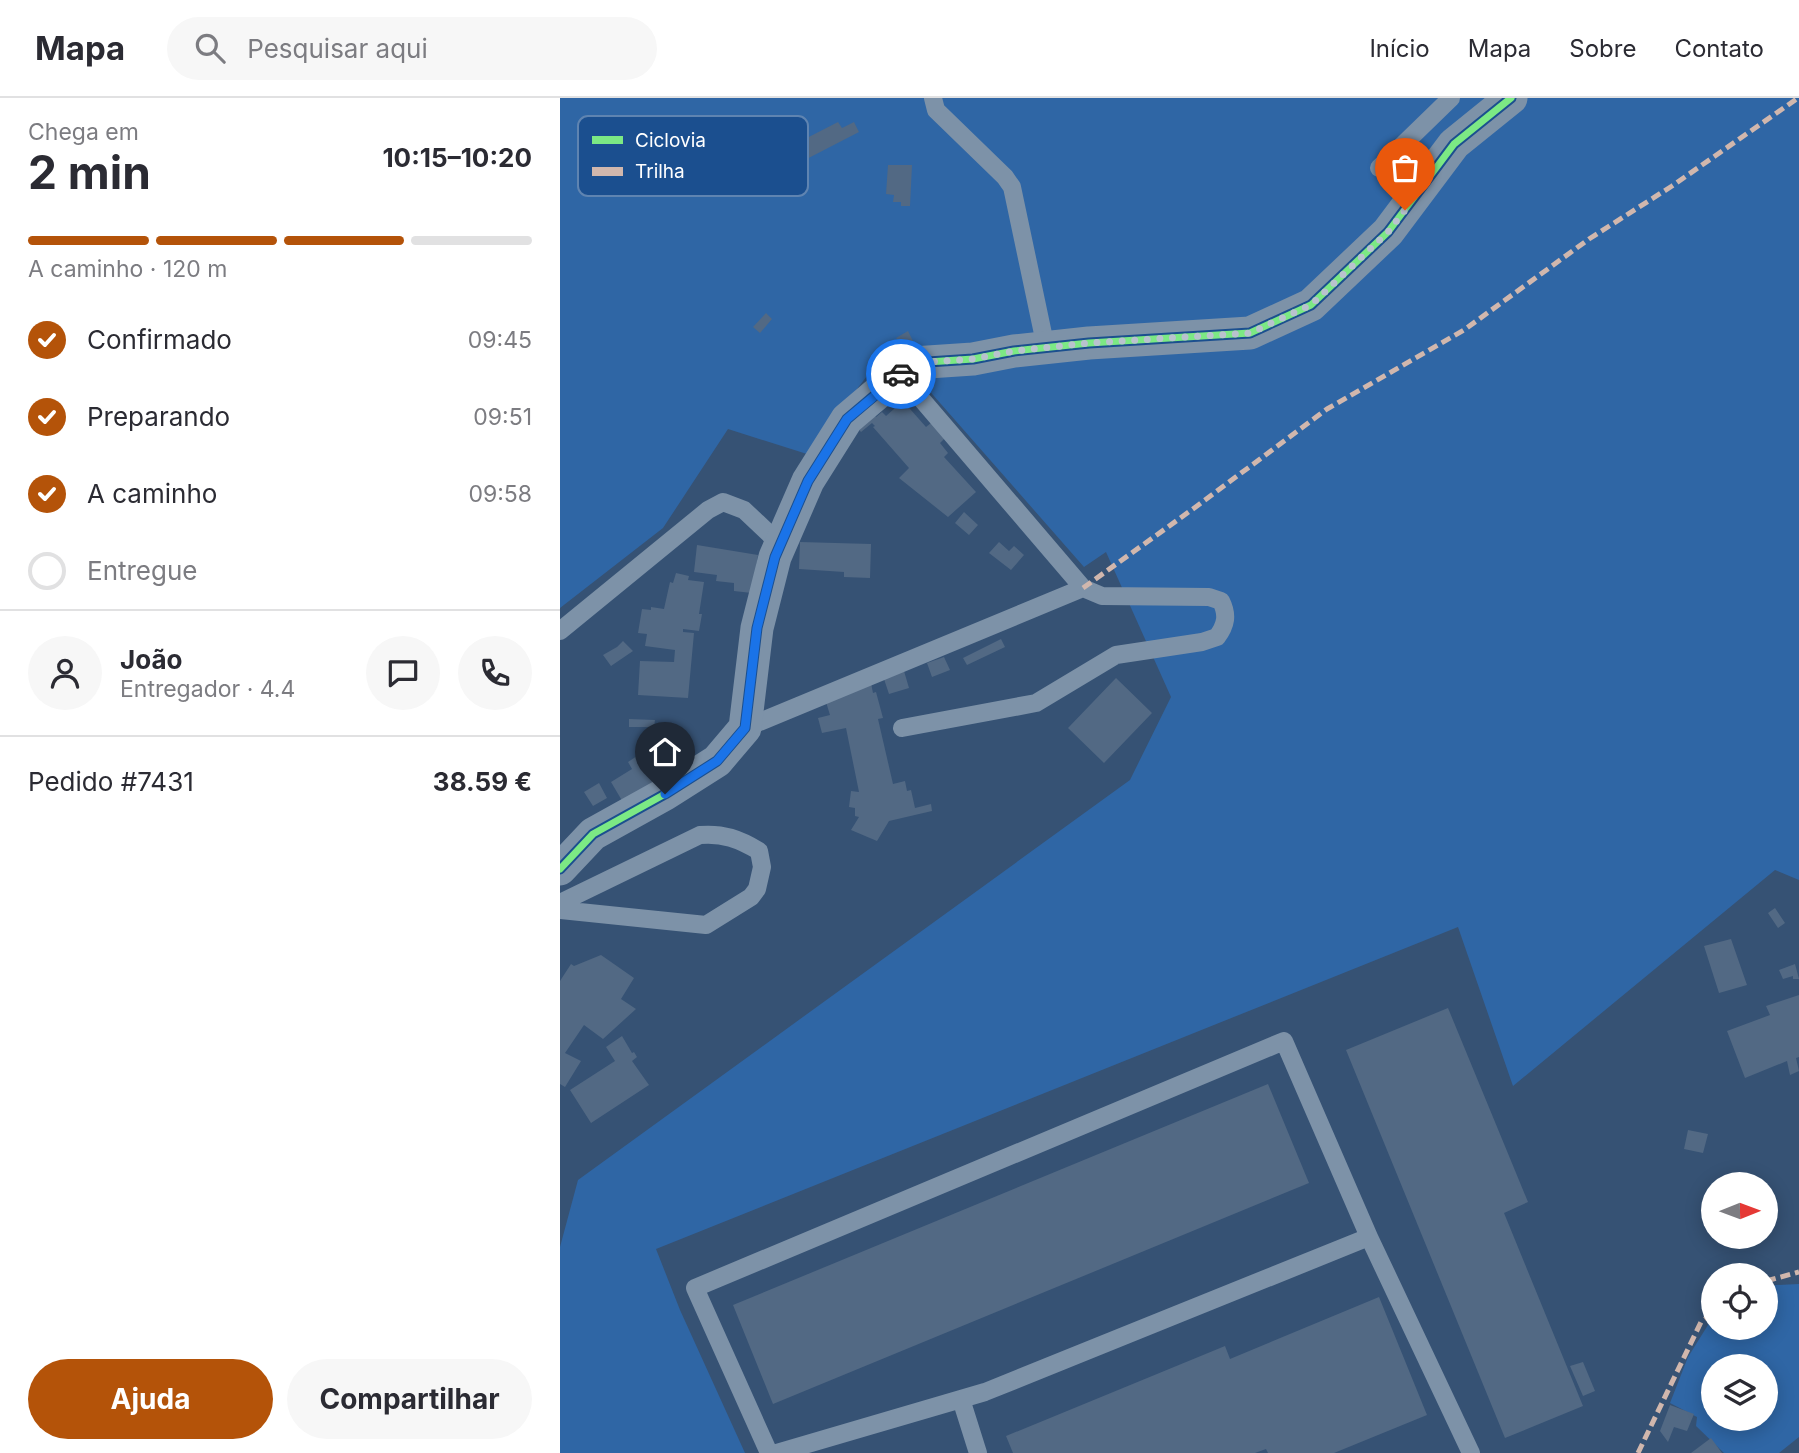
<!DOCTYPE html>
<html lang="pt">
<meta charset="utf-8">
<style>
body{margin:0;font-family:Inter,sans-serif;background:#f7f7f7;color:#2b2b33;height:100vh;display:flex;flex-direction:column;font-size:26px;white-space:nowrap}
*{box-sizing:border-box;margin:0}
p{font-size:23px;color:#7c7c81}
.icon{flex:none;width:38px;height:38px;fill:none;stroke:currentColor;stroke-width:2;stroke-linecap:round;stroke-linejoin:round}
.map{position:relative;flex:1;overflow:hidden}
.drawer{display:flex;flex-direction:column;background:#fff;width:560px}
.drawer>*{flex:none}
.needle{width:46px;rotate:89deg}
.tools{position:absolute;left:1141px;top:1074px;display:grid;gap:14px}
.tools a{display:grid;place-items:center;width:77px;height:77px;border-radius:50%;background:#fff;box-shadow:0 4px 18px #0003;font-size:35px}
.pin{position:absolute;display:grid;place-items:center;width:60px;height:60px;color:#fff;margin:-72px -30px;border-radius:50% 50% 50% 0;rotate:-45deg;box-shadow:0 0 7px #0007}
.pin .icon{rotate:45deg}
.courier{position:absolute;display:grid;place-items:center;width:70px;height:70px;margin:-35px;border:5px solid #1a73e8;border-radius:50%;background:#fff;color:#222;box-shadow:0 2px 9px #0007}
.overview em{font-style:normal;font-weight:700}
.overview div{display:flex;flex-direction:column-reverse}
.overview{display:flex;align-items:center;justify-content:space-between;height:119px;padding:0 28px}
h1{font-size:46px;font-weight:700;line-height:52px}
.bar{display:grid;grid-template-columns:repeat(4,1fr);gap:10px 7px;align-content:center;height:84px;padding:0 28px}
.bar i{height:9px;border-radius:5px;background:#e1e1e2}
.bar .active{background:#b45309}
.bar p{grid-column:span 4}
.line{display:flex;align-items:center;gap:18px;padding:0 28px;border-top:2px solid #e1e1e2}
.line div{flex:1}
.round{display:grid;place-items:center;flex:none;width:74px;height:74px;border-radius:37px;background:#f7f7f7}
ol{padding:0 28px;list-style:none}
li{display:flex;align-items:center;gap:21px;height:77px}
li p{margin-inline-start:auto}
li .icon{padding:7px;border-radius:50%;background:#b45309;color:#fff;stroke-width:4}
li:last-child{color:#7c7c81}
li i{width:38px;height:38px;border:4px solid #e1e1e2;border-radius:50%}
.button{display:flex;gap:14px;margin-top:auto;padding:14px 28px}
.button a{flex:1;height:80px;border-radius:42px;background:#b45309;color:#fff;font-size:28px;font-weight:700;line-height:80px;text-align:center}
.button a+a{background:#f7f7f7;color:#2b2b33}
header{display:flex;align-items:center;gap:42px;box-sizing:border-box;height:98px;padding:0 35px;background:#fff;border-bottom:2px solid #e1e1e2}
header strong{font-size:33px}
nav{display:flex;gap:38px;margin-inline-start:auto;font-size:24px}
.search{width:490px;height:63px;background:#f7f7f7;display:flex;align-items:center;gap:18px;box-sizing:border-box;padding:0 24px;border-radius:38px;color:#7c7c81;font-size:26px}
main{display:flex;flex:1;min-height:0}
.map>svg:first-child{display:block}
.green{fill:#2f66a5;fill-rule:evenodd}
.building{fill:#526984}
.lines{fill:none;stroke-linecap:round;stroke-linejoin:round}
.lane{stroke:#7d92a8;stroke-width:18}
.street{stroke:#7d92a8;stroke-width:33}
.quiet{stroke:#d1b7ad;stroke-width:5;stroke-dasharray:10 5;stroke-linecap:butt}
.cycleway-casing{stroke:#1b4f8f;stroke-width:11}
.cycleway{stroke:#7ce984;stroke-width:7}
.done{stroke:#b9c2ce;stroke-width:7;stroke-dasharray:0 12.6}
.route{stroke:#1a73e8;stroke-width:9}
.key{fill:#1b4f8f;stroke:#5f84b1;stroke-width:2}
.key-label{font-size:19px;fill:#fff}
</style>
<header>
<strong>Mapa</strong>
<div class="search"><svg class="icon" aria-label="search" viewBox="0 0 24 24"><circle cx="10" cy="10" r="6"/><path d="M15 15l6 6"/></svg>Pesquisar aqui</div>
<nav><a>Início</a><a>Mapa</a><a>Sobre</a><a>Contato</a></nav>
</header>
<main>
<section class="drawer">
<div class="overview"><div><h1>2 min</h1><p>Chega em</p></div><em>10:15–10:20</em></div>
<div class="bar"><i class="active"></i><i class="active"></i><i class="active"></i><i></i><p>A caminho · 120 m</p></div>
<ol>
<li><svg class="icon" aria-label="check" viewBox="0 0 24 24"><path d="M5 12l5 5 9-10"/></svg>Confirmado<p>09:45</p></li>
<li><svg class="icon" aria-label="check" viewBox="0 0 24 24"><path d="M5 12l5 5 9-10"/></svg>Preparando<p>09:51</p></li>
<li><svg class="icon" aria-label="check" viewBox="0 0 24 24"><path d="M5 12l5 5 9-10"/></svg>A caminho<p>09:58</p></li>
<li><i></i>Entregue</li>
</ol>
<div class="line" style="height:126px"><a class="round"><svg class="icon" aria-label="person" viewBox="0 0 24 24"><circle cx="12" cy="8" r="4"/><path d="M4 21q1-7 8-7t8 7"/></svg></a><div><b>João</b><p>Entregador · 4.4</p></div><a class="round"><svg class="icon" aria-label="chat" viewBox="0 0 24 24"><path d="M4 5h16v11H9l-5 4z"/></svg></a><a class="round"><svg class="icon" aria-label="phone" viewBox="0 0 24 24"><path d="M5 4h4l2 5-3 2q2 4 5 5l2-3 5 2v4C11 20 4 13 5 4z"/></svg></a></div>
<div class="line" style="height:91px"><div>Pedido #7431</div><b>38.59 €</b></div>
<div class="button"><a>Ajuda</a><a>Compartilhar</a></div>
</section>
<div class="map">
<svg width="1239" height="1355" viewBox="0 0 1239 1355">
<rect width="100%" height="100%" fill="#365274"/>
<!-- green -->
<path class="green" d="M0,0H1239V782L1215,772L953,988L898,829L96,1151L120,1212L185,1355H0V1149L18,1082L570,682L611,599L546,454L524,469L330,248L247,356L168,331L103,430L0,510Z
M1239,1186V1339L1219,1355H1164L1136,1328L1137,1319L1110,1305L1128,1259L1153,1219V1230H1206V1190L1216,1187ZM1153,1269H1206V1321H1153Z"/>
<!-- building -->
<path class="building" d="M278,24L282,30L294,24L299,34L237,66L222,37L233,32L239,44Z
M328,67H352L350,108H341V104H333L334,97L326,96Z
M206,215L212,221L200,235L193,229Z
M348,233L357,251L348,254L336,240Z
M343,303L366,329L371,325L387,338L380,345L388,355L384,359L416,394L388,419L339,380L349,370L313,329L315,328L312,325L301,334L293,325L308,311L316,319L322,314L326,318Z
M404,414L418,427L409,437L395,425Z
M240,444L311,446L310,480L284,479V474L239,471Z
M439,444L449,453L454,448L464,457L451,472L429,455Z
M137,447L198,457L192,495L174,493V485L156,483L157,477L134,474Z
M116,475L129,478L128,482L144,484L139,516H142L139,533L123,531V534L134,535L128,600L78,597L80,563L114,564L115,552L85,548L87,536L78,535L82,511L91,512V509L104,511L110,484L113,485Z
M441,541L445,549L407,567L403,560Z
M63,543L73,553L51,568L43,557L57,549Z
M384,559L390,572L372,579L367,565Z
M344,573L349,590L329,596L324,581Z
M556,580L592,615L544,665L508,630Z
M311,585L313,595L316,594L323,620L318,621L333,686L345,683L347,693L351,692L355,710L371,706L372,713L329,723L317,743L291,732L299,719L295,718V710L289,709L291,693L299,694L286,630L262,635L258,620L270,617L266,604Z
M69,621L95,622L94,629H69Z
M80,656L98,684L64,706L51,684L72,671L68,664Z
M39,685L47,700L33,708L24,694Z
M1215,810L1225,825L1218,830L1208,815Z
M1171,841L1187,887L1159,895L1144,848Z
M41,857L74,880L61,901L76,911L43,941L24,927L5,955L21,963L5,989L0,986V883L11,866L14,868Z
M1235,866L1239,881H1233V878L1223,881L1219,872Z
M1239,897V959L1236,960L1239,973L1230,977L1227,963L1185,980L1167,933L1210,917L1206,908Z
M888,910L968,1104L944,1115L1023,1308L945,1340L786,952Z
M62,938L72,955L74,954L77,959L72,963L89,987L31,1025L10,992L55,963L46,949Z
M708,986L749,1085L213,1306L173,1207Z
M1128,1032L1148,1036L1143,1055L1124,1051Z
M819,1199L867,1317L774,1355H708L706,1351L695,1355H453L446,1338L665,1248L670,1261Z
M1023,1264L1035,1293L1023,1298L1010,1268Z
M1110,1307L1134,1316L1127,1333L1114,1329L1108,1344L1100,1333Z
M1151,1340L1162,1355H1131Z"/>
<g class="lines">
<!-- lane -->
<path class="lane" d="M373,0L376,12L445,79L452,89L486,250
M819,70L891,0
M340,276L523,490L542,498L649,499L661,503C668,517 666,527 657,539L642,544L556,557L476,605L342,630
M0,533L148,412L163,404L184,412L220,446
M185,630L523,490
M0,805L140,737C163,735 179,741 199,753L202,769L197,791L191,799L146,827L0,812
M401,1301L418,1355
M209,1355L135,1190L724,943L809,1139L911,1355
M217,1355L425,1294L809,1139"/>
<!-- street -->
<path class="street" d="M0,771L33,736L105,696L157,663L185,630L197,530L215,459L248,383L287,321L353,265L413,261L454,253L529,245L690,235L751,207L828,134L894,46L951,0"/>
<!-- quiet -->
<path class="quiet" d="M523,490L637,408L767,311L904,232L1029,141L1112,88L1238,0
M1206,1183L1239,1174
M1078,1355L1141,1224L1153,1215"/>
<!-- cycleway casing -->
<g class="cycleway-casing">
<path id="cycleway" d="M0,771L33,736L105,696L157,663L185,630L197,530L215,459L248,383L287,321L353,265L413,261L454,253L529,245L690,235L751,207L828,134L894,46L951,0"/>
</g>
<!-- cycleway -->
<use href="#cycleway" class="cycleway"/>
</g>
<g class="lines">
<!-- done -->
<path class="done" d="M341,276L353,265L413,261L454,253L529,245L690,235L751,207L828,134L845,112"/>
<!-- route -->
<path class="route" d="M105,696L157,663L185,630L197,530L215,459L248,383L287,321L341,276"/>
</g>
<!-- legend -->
<rect x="18" y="18" width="230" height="80" rx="10" class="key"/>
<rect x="32" y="38" width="31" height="8" fill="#7ce984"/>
<rect x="32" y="69" width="31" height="9" fill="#d1b7ad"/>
<g class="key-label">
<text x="75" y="49">Ciclovia</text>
<text x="75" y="80">Trilha</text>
</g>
</svg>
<div class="tools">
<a><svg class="needle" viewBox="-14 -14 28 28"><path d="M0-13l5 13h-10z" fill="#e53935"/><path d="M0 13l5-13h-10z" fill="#7c7c81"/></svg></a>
<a><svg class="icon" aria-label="locate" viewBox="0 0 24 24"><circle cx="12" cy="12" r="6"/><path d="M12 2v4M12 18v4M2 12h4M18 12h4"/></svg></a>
<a><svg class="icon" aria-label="layers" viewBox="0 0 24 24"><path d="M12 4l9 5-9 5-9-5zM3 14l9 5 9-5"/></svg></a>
</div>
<div class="pin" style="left:845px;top:112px;background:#ea580c"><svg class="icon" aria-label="bag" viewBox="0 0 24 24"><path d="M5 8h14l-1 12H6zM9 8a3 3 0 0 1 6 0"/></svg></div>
<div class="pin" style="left:105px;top:696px;background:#1f2937"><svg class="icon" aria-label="home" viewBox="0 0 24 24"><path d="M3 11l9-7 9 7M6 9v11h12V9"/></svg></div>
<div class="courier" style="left:341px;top:276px"><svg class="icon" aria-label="car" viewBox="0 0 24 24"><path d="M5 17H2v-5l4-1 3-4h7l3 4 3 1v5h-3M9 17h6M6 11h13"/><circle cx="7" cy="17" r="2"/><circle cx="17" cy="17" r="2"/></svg></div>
</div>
</main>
